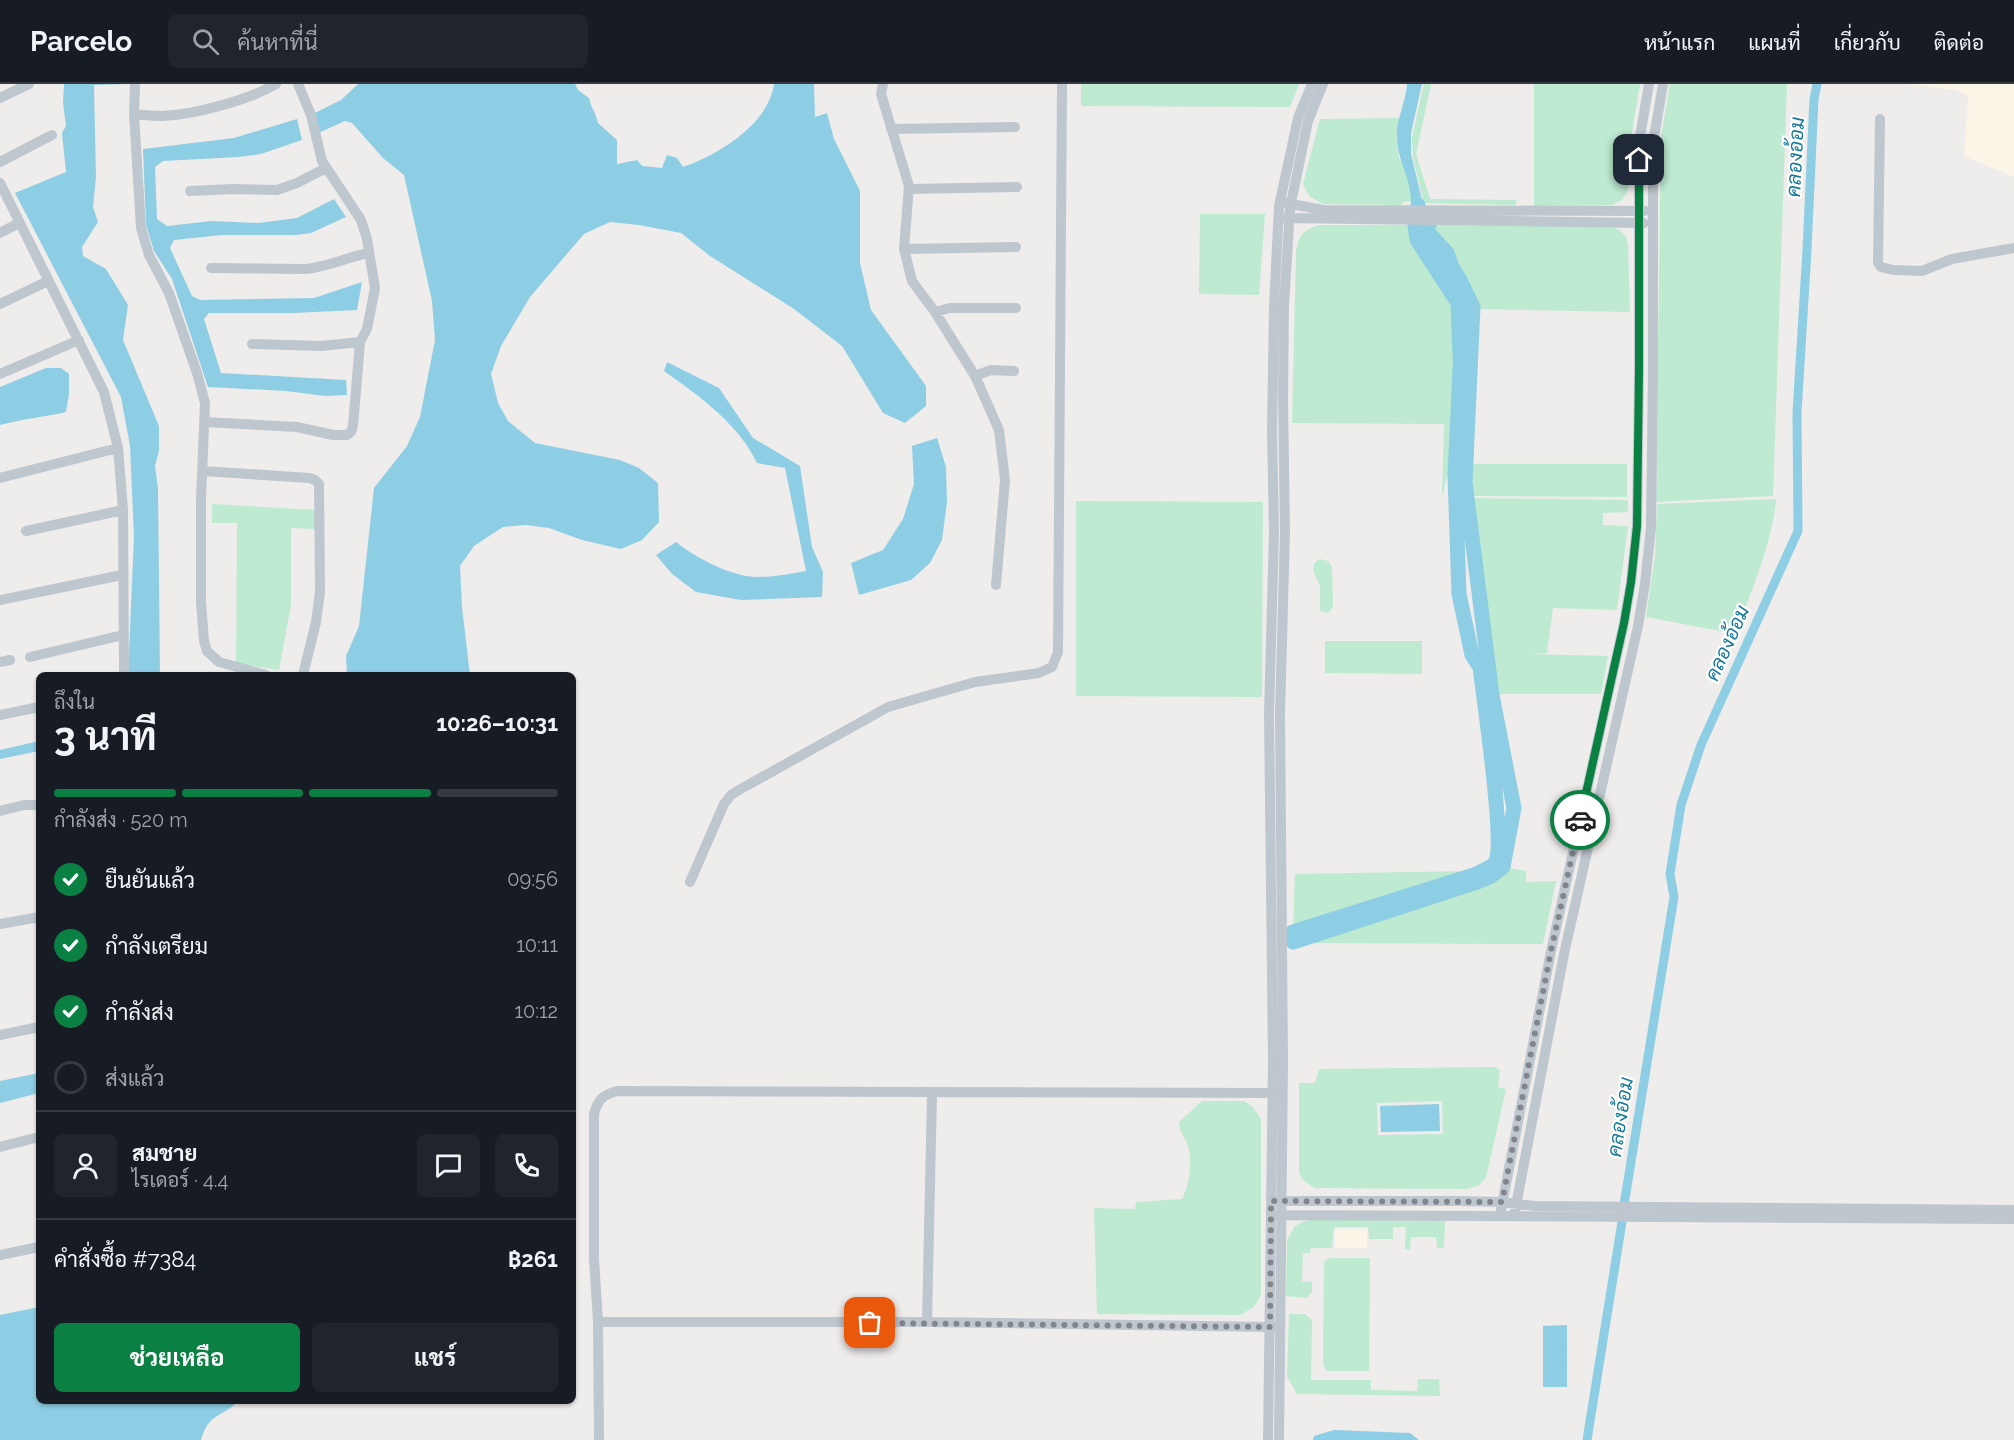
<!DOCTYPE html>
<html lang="th">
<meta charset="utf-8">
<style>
body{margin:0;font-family:Raleway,Sarabun,sans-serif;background:#20242c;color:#f1f3f6;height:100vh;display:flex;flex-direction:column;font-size:22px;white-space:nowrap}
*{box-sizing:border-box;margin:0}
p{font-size:20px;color:#9ea1a6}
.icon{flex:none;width:33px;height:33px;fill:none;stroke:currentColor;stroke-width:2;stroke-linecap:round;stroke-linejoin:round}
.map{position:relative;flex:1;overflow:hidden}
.sheet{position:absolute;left:36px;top:588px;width:540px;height:732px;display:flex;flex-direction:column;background:#171b24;border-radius:9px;box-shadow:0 2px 4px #0004}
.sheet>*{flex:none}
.pin{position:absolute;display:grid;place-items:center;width:51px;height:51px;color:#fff;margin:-26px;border-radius:12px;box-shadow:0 3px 9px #0006}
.courier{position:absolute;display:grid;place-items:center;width:60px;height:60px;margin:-30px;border:4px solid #0b8043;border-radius:50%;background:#fff;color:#222;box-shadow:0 2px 8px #0007}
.overview em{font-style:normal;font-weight:700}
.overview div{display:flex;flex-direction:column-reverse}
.overview{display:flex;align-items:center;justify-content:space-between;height:102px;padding:0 18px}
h1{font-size:39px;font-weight:700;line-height:45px}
.bar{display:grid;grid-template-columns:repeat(4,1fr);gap:9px 6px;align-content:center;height:72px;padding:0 18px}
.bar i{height:8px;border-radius:4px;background:#363941}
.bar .selected{background:#0b8043}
.bar p{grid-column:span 4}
.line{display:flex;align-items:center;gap:15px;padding:0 18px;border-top:2px solid #363941}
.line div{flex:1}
.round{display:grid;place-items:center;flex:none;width:63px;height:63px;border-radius:9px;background:#20242c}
ol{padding:0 18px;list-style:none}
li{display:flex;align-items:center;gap:18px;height:66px}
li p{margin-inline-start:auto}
li .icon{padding:6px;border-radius:50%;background:#0b8043;color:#fff;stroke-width:4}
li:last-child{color:#9ea1a6}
li i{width:33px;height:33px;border:3px solid #363941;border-radius:50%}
.action{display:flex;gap:12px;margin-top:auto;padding:12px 18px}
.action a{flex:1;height:69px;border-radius:9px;background:#0b8043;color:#fff;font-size:24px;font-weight:700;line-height:69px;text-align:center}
.action a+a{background:#20242c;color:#f1f3f6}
header{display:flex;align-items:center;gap:36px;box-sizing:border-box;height:84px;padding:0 30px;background:#171b24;border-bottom:2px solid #363941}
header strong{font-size:28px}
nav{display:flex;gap:33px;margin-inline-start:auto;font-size:21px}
.search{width:420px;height:54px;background:#20242c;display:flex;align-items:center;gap:15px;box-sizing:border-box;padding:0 21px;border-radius:9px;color:#9ea1a6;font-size:22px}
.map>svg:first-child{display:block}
.commercial{fill:#faf5e6}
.green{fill:#bdead0;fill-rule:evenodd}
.water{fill:#8ecee4}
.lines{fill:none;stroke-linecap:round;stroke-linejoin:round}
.canal{stroke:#8ecee4;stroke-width:9}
.river{stroke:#8ecee4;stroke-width:15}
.street{stroke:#bec6ce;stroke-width:10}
.done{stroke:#81868c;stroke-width:6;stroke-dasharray:0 10.8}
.route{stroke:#0b8043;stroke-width:8}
.labels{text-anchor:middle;stroke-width:4.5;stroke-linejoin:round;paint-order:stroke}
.water-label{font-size:20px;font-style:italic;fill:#17799a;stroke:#fff}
</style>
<header>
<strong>Parcelo</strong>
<div class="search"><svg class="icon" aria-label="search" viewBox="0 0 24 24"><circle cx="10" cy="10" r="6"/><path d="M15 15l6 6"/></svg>ค้นหาที่นี่</div>
<nav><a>หน้าแรก</a><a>แผนที่</a><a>เกี่ยวกับ</a><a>ติดต่อ</a></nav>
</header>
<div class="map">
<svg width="2014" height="1356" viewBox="0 0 2014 1356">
<rect width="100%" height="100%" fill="#efecec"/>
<!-- commercial -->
<path class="commercial" d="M1909,0H2014V93L1964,72L1968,12L1956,6Z
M1335,1145H1367V1164H1335Z"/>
<!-- green -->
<path class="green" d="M1081,0H1299L1290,23L1081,22Z
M1424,0H1431L1416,70L1430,115L1517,116L1515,121L1424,119L1413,74L1412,53Z
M1534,0H1640L1631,54L1630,98L1627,108L1622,116L1612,121L1534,122Z
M1670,0H1787L1773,412L1656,418L1661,52Z
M1401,34L1396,52L1399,73L1407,89L1412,117L1403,118L1402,121L1323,120L1309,112L1303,100L1320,35Z
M1200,130H1265L1259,211L1199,210Z
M1319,141H1415L1417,156L1458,219L1455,387L1447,392L1442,413L1444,340L1292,339L1296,168C1299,151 1303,146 1319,141Z
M1430,141L1607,142L1618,145L1626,152L1628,160L1630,228L1477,225L1467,212L1460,196L1452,183L1447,169L1428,147Z
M1468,380H1627V413L1468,412Z
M1468,414L1628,416V428L1603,429V441L1628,442L1617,526L1553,524L1547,569L1526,570L1608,572L1601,610H1494Z
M1776,415C1772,461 1751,506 1736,550L1646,533L1655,473L1657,420Z
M1076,417L1263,418L1262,613L1076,612Z
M212,420L316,426V445L291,444V521L279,586L236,579L237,439H212Z
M1319,475L1328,477L1332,483L1333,523L1328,529L1323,528L1320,526V502L1313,486L1314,480Z
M1325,557H1422V590L1325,589Z
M1499,769L1494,780L1477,791L1293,845L1295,790L1468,787L1488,781Z
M1503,783L1526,787V798L1556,797L1543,860L1295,859L1474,799L1491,792Z
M1495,983L1500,986L1498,1003L1506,1005L1486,1094L1478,1102L1466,1105L1315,1104L1304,1097L1299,1089V999H1315L1319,985ZM1442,1017L1443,1050L1378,1051L1377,1019Z
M1202,1017H1244L1253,1023L1261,1035V1211L1254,1223L1240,1231L1097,1230L1094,1124L1135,1125L1136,1118L1182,1115C1190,1099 1193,1077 1187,1059C1183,1050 1180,1049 1179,1038Z
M1307,1136H1445L1444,1164H1437L1436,1153H1411L1410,1166L1405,1165L1406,1143H1393V1155H1369L1368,1143H1334L1332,1164H1311L1310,1169H1303L1302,1197L1312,1198V1208L1307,1214L1286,1212L1287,1156L1295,1142Z
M1330,1174H1370L1369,1287H1327L1323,1280L1324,1178Z
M1289,1230H1305L1312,1236L1311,1296H1371V1306L1417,1307L1418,1295H1439L1440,1312L1297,1310L1287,1293Z"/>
<!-- water -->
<path class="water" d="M64,0H127L94,1L96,93L93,123L98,138L82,163L83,172L106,185L128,221L123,256L159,342V367L155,382L158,404L160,591H128L134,453L130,362L121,313L15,109L66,88L62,49L66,42L63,19Z
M358,0H575L578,6L589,14C591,24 596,29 598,39L617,56V80L637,76L642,82L662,84L667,71L677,74L683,83C719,70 768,41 774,0H814L815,33L827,29L834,55L860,107V179L871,226L926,302V322L905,339L883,329L842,262L794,225L710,172L681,149L639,141L610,138L584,150L530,213L501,262L491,290L498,319L508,337L535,359L620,376L639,384L658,399L659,438L642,456L621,465L582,456L549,444L526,441L503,443L474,462L460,482L462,523L470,591H347L346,572L359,542L374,404L407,362L420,333L435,256L432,217L404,91L383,74L352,39L345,37L314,51L311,31L341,16Z
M1407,0H1422L1411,49V70L1423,120H1411C1411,93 1399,81 1397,56C1395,38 1406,18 1407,0Z
M297,35L302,56L261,70L238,73L163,77L155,83L157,135L167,142L212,137L258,139L297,134L334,115L346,133L311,149L296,151H223L174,156L170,164L192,212L200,216L314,214L362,198L357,226L293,229H209L204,235L221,289L346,296L347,311L325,312L286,307L208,303L172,195L154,167L146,141L143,65L234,54Z
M667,278L719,304L753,354L800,382L812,463L823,488L822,513L741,516L696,508L672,490L656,471L676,458C696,474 732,493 758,493C774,493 791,490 806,487L785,384L757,379C738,339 699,312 664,287Z
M46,284H61L69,290V310L66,328C44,333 22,335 0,341V303Z
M937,354L946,383L947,418L942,456L930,479L911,496L859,511L851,479L883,466L903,435L914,400L912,362Z
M39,657V667L0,675V666Z
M39,989V1009L0,1019V997Z
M1439,1020L1440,1047L1381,1048L1380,1022Z
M39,1223V1317H238C222,1334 209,1328 201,1356H0V1231Z
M1567,1241V1303H1543V1242Z
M1334,1346L1410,1349L1419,1356H1313L1314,1352Z"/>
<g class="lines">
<!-- canal -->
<path class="canal" d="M1623,1127L1674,813L1670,790L1681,721L1701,661L1798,447L1797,329L1807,166L1814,15L1817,0
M1587,1356L1622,1138"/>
<!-- river -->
<path class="river" d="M1418,121L1425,158L1463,220L1455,392L1459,510L1472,571L1480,583C1483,611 1507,765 1494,780C1490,784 1480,788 1474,791L1293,848V858L1477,798L1491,792L1503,783L1514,724L1492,611L1465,398L1473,223L1460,196L1452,183L1447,169L1427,147L1429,141H1415L1417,156L1458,219L1460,273"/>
<!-- street -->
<path class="street" d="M135,0L134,30L141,144L149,171L169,209L197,289L205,319L201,415V518L204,557L207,567L219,578L266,591
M883,0L881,10L909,102L904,165L912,197L935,228L975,292L999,346L1005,396L996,501
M0,14L29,0
M134,30C143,31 153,32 162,32C193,31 249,16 276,0
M1880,35L1878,179L1881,183L1893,186L1922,187L1952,175L2014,164
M891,45L1015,43
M0,78L52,51
M0,99L104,308L118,364L123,426L124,591
M909,105L1017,103
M190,107L232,105L277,106L297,99L326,84
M1286,119L1323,126L1645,127
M1285,134L1644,139
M0,149L19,139
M904,165L1016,163
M211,184L306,185C328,183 347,173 369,169
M0,220L48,197
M935,228L950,224H1016
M252,260L321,262L360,258
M0,290L79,256
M975,292L991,286L1014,287
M205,338L297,343L333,351H347L351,348L353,342L360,258L367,245L375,204L367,155L361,136L322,77L311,31L298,0
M203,387L309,394L315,396L319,400L320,508L316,538L303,591
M0,394L118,364
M26,447L123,426
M0,516L122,491
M30,573L123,551
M0,578L10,576
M0,631L39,623
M0,727L24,721H39
M690,798L724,720L731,711L739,706L888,623L975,598L1039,589L1052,583L1058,568L1062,0
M0,840L39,833
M0,951L39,943
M0,1063L39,1053
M1277,1117H1460L1502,1118L1535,1122L2014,1126
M1277,1131L2014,1135
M1500,1131L1551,867L1624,539L1631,498L1637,442L1639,286V58L1649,0
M1514,1132L1564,870L1638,542L1645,500L1651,443L1653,286V59L1663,0
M0,1171L39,1163
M598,1238H927L1275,1243
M927,1238L932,1010
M599,1356L598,1238L594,1175V1030C598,1015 603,1011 617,1007C837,1008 1057,1009 1277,1009
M1268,1356L1273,978L1269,629L1274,448L1272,347L1274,222L1279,122L1298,34L1312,0
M1279,1356L1283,978L1280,629L1285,448L1283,314L1284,222L1290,124L1308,37L1323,0"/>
</g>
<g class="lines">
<!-- done -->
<path class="done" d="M870,1239L1270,1243L1271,1117L1502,1118L1551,867L1580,736"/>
<!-- route -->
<path class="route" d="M1580,736L1624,539L1631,498L1637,442L1639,286V76"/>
</g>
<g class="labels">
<!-- water labels -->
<g class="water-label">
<text transform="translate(1795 73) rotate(-87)" y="7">คลองอ้อม</text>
<text transform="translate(1727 559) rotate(-66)" y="7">คลองอ้อม</text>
<text transform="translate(1620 1033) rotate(-81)" y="7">คลองอ้อม</text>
</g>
</g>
</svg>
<div class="pin" style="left:870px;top:1239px;background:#ea580c"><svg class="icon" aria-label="bag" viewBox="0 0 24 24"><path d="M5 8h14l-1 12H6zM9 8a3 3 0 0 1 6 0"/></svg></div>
<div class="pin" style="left:1639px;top:76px;background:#1f2937"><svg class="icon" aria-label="home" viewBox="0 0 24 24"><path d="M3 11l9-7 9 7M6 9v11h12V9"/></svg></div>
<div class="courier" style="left:1580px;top:736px"><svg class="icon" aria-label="car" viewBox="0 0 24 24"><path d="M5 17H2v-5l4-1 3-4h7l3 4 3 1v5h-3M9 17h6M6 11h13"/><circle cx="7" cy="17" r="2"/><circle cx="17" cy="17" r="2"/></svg></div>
<section class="sheet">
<div class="overview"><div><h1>3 นาที</h1><p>ถึงใน</p></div><em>10:26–10:31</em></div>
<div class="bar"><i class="selected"></i><i class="selected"></i><i class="selected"></i><i></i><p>กำลังส่ง · 520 m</p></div>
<ol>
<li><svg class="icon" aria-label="check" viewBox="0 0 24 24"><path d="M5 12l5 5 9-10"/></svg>ยืนยันแล้ว<p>09:56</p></li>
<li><svg class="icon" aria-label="check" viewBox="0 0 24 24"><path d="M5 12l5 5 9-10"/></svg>กำลังเตรียม<p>10:11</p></li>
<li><svg class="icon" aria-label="check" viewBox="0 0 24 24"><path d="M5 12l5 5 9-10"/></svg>กำลังส่ง<p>10:12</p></li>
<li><i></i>ส่งแล้ว</li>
</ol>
<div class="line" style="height:108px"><a class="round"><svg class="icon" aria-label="person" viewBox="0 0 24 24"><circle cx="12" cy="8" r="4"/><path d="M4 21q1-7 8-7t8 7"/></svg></a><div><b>สมชาย</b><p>ไรเดอร์ · 4.4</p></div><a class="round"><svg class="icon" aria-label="chat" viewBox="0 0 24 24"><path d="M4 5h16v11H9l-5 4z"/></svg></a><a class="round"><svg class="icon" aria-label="phone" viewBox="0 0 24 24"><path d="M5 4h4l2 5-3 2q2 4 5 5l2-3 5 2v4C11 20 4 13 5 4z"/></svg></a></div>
<div class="line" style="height:78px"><div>คำสั่งซื้อ #7384</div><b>฿261</b></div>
<div class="action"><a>ช่วยเหลือ</a><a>แชร์</a></div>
</section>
</div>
